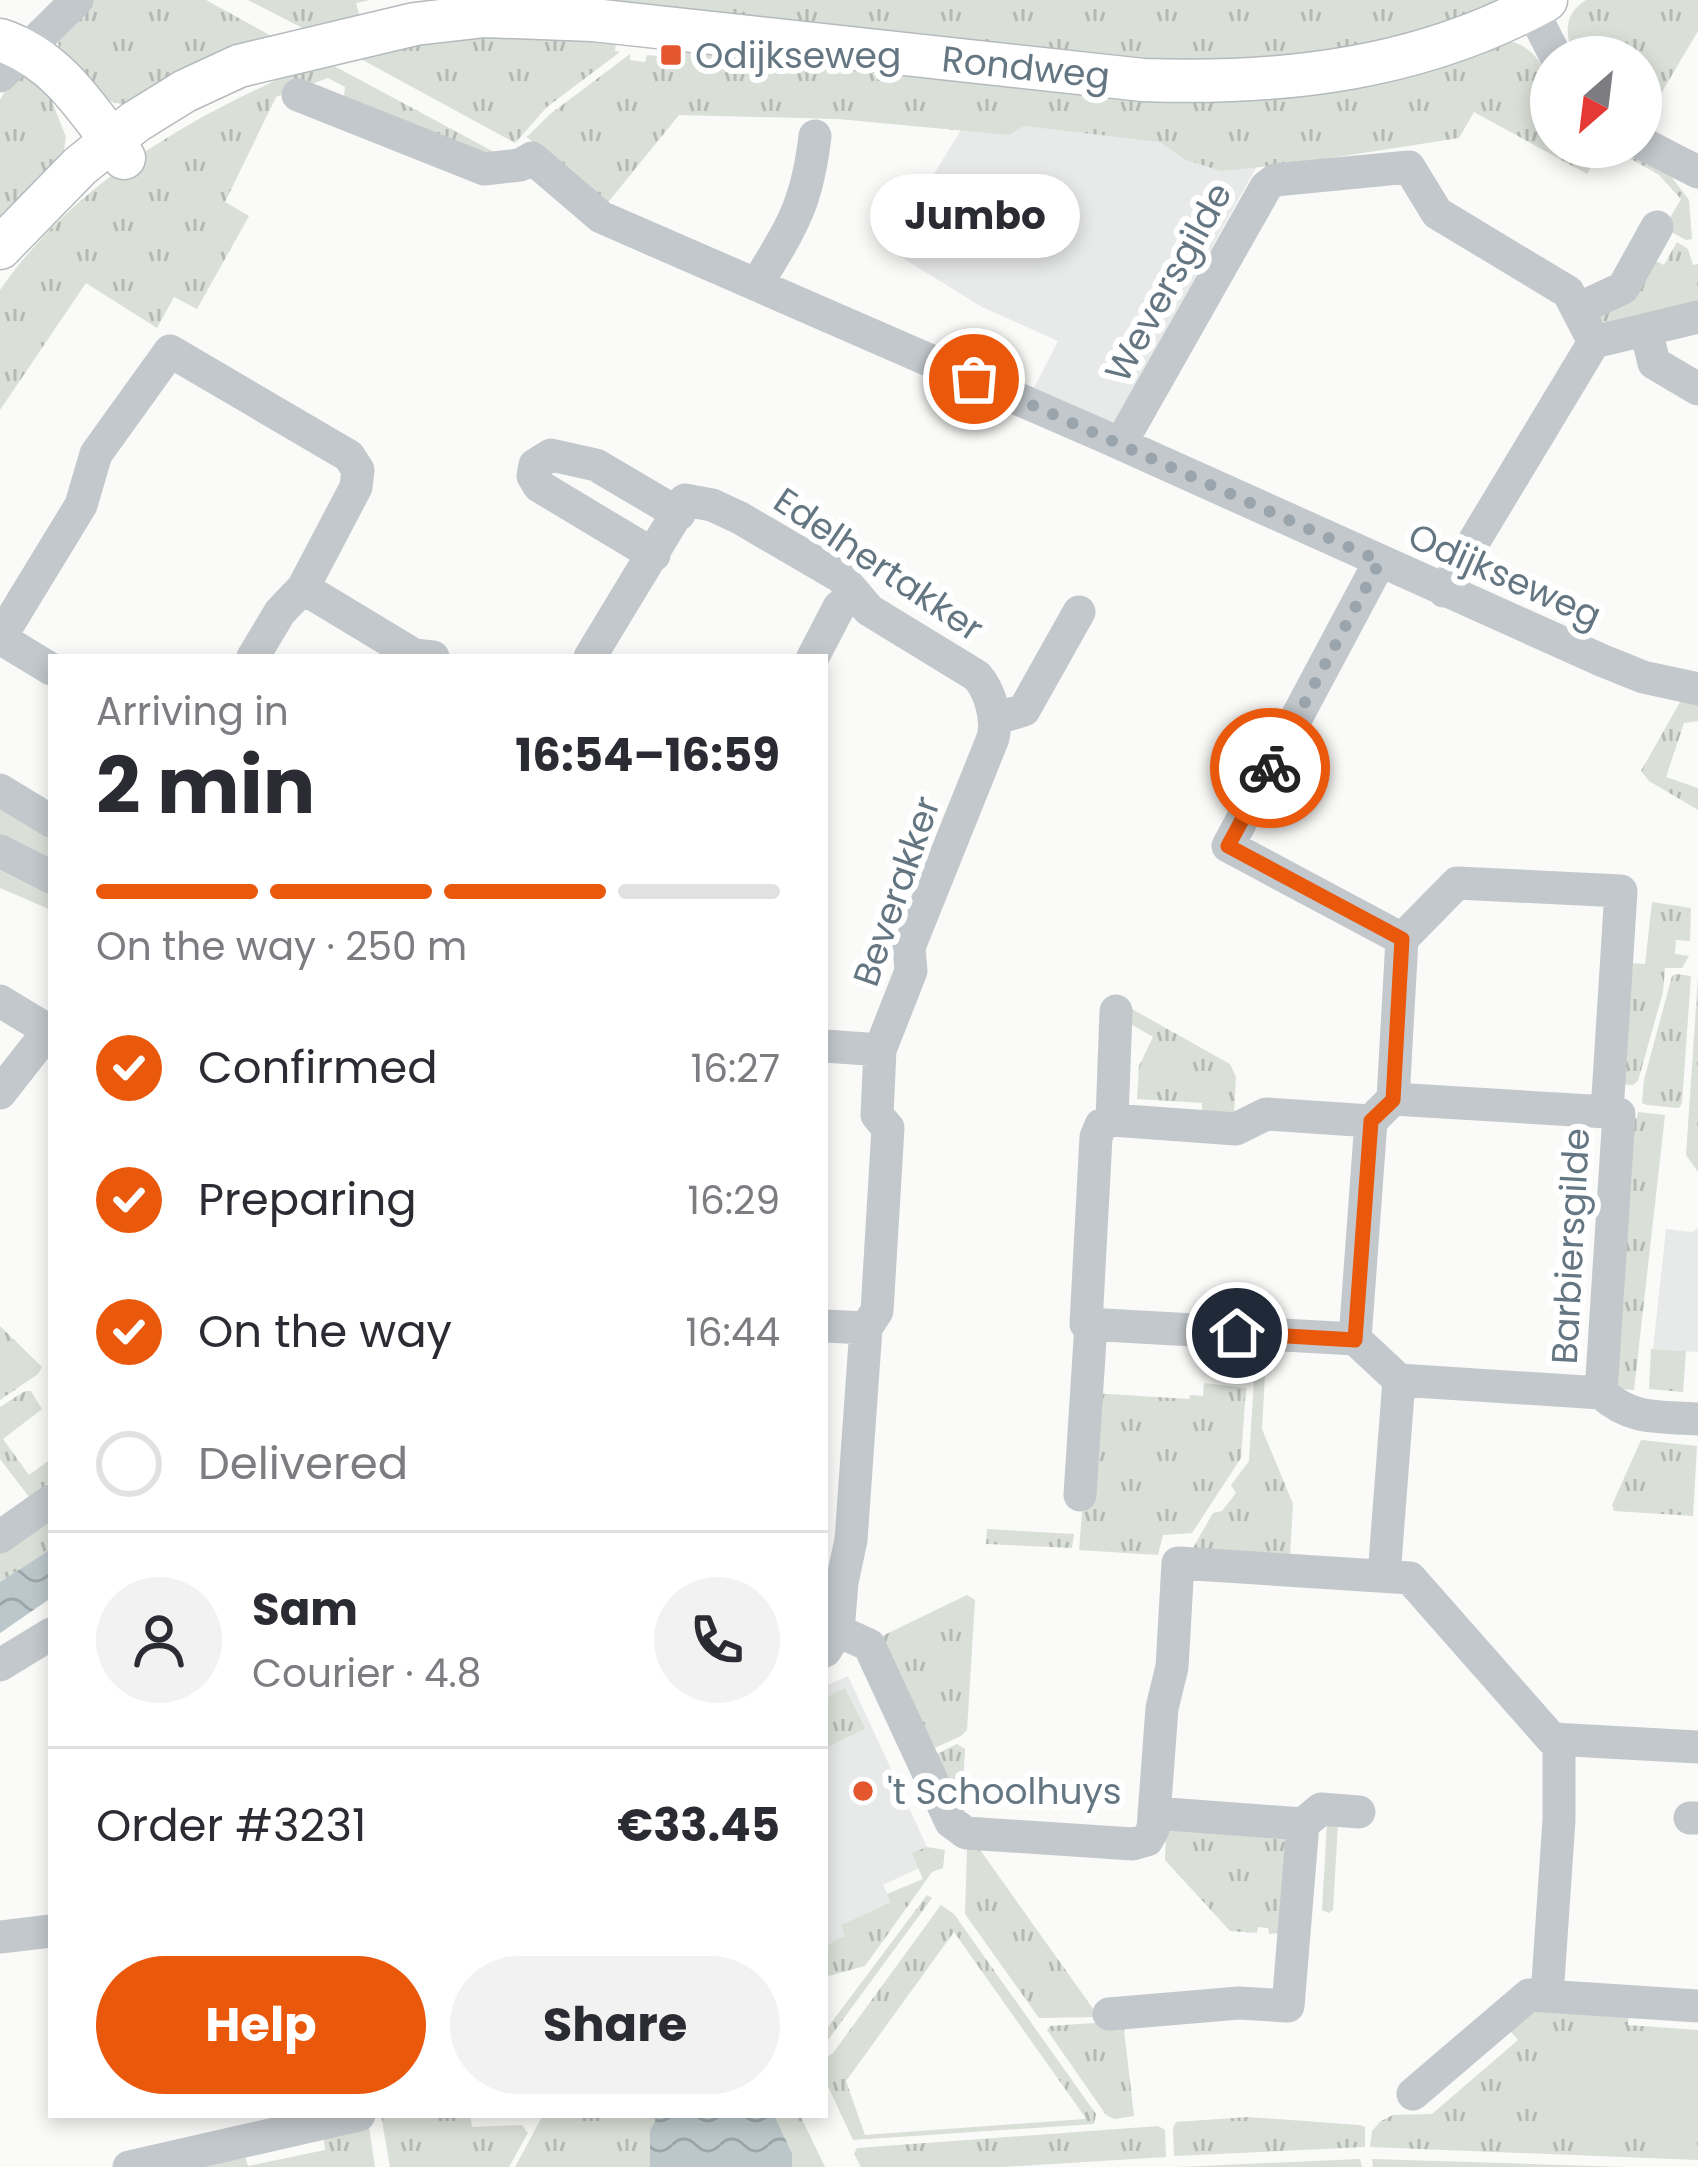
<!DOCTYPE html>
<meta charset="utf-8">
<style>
body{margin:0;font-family:Poppins,sans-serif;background:#f2f2f3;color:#2b2b33;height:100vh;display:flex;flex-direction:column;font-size:45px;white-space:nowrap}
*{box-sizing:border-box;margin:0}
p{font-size:39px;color:#7c7c81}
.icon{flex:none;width:66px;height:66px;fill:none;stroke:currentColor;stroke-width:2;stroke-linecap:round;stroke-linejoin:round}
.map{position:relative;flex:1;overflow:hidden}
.sheet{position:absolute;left:48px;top:654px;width:780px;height:1464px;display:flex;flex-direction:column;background:#fff;border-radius:0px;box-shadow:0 6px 18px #0003}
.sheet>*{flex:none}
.needle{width:78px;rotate:208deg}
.tools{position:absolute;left:1530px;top:36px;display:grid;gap:24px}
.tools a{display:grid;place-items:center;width:132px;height:132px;border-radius:50%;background:#fff;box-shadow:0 6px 18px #0003;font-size:60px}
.pin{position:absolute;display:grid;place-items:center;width:102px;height:102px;color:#fff;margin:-51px;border:6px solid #fff;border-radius:50%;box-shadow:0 3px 12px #0007}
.courier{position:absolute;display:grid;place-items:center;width:120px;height:120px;margin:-60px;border:9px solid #ea580c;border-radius:50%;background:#fff;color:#222;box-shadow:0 3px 15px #0007}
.bubble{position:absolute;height:84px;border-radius:42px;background:#fff;box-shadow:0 6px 18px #0003;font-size:39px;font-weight:700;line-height:84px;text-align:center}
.head em{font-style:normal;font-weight:700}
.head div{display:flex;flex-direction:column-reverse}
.head{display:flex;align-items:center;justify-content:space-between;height:204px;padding:0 48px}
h1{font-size:78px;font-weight:700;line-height:90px}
.bar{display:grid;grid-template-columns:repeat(4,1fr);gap:18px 12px;align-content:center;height:144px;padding:0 48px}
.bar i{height:15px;border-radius:9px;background:#e1e1e2}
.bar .active{background:#ea580c}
.bar p{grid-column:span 4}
.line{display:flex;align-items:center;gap:30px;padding:0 48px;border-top:3px solid #e1e1e2}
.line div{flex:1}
.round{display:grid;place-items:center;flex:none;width:126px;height:126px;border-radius:63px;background:#f2f2f3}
ol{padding:0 48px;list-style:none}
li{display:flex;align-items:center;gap:36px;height:132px}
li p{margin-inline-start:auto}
li .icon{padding:12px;border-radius:50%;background:#ea580c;color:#fff;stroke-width:4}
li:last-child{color:#7c7c81}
li i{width:66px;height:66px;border:6px solid #e1e1e2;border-radius:50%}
.primary-button{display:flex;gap:24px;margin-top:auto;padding:24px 48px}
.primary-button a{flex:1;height:138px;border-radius:72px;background:#ea580c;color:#fff;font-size:48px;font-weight:700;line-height:138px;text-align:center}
.primary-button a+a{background:#f2f2f3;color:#2b2b33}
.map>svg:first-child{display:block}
.built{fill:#e8e9e9}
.grass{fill:url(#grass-tufts);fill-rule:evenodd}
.pitch{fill:#dadfd7}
.water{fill:url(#water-waves)}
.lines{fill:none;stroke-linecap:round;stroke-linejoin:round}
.major-casing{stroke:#b5babe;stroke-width:45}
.minor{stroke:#c3c8cc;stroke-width:33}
.major{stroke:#fff;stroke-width:42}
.done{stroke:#99a4ac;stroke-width:12;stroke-dasharray:0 21.6}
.route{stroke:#ea580c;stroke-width:15}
.poi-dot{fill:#e4572e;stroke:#fff;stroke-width:4.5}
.labels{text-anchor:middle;stroke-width:12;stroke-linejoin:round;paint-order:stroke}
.poi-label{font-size:36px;fill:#657683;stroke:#fff;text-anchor:start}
.street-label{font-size:36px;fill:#657683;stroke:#fff}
</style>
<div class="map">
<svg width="1698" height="2167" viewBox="0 0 1698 2167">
<defs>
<pattern id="grass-tufts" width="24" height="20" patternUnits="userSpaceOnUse" patternTransform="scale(3)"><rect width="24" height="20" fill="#dadfd7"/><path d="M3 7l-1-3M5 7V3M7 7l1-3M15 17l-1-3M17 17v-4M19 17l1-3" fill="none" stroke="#b4b9b4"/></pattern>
<pattern id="water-waves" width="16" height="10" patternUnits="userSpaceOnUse" patternTransform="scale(3)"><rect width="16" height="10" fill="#bbc7cb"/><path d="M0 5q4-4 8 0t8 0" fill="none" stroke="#9ca6aa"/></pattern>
</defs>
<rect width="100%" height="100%" fill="#fafaf8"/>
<!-- built -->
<path class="built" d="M1024,126L1163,140L1257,166L1110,431L1031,394L1058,341L982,307L888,249L961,130Z
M1698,1228V1352L1653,1349L1666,1229L1692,1232Z
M848,1676L927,1847L913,1854L919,1868L883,1885L891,1901L841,1925L846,1936L825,1946V1686Z"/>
<!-- grass -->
<path class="grass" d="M88,0H206L284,43L125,105L105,100L59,50L58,41Z
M248,0H370L356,3L359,14L312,33Z
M510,0H1507L1416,38L1224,71Z
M1586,0H1698V31L1643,124L1698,156L1641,132V57H1574C1565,35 1563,14 1586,0Z
M541,29L616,44L615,51L620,52L547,107L515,143L348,52Z
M1506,40C1557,51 1551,106 1551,147H1628L1667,171L1689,200L1692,239L1686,240L1664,228L1681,199L1659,175L1619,152L1597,156L1587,174L1474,112L1459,138L1299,163L1221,171L1184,159L1160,142L1024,126L1009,135L838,119L679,115L605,206L527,137L549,115L630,54V60L645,62L647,55L678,58L679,51H780L1157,92Z
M323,60L509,160L491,164L344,97L345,87L328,78L276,97L225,202L249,216L197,309L174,297L157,328L86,283L0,410V290C78,178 200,111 323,60Z
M20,75L29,76L47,89L66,137L63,157L0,240V100L12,78Z
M1677,242L1688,249L1693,265L1698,264V303L1600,329L1594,307L1648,257L1664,265Z
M1684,695L1698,702V721L1684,723L1666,777L1698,788V810L1649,781L1641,771Z
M0,797L51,827V871L0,844Z
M0,863L51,882V910L0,888Z
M1652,902L1691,908L1690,941L1676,940L1675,954L1689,956L1682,968H1665L1663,992L1638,1081L1633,1085L1616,1084L1629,963L1645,964Z
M1676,974L1691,976L1682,1103L1679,1108L1647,1105L1642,1103L1644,1080L1672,976Z
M1698,977V1172L1686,1155Z
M1130,1008L1230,1064L1236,1077L1234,1116L1202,1120V1103L1137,1099L1139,1066L1153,1037L1129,1023Z
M1638,1112L1665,1115L1634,1390L1620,1389L1617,1385L1628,1118H1637Z
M0,1326L42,1367L38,1374L0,1400Z
M1651,1349L1686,1351L1683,1392L1649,1389Z
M1263,1356L1266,1357L1262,1429L1293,1504L1290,1556L1193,1548L1213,1513L1222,1511L1236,1493L1231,1485L1249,1461L1255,1361Z
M1204,1383L1246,1388L1241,1458L1192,1533L1163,1535L1158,1555L1079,1550L1092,1393L1189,1399L1190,1395L1203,1396Z
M25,1391H31L42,1409L3,1439L29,1475L51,1459V1482L29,1497L0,1459V1407Z
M1641,1440L1697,1446L1693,1516L1614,1511L1612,1505Z
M51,1512V1549L0,1582V1548Z
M987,1529L1074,1534L1072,1548L986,1544Z
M967,1595L975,1600L967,1730L961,1736L928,1751L878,1638Z
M845,1688L865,1729L825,1748V1698Z
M957,1744L965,1749L962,1808L930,1757Z
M1327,1822L1338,1823L1333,1910L1329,1913L1322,1910Z
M1166,1828L1292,1839L1279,1933L1269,1934L1268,1928L1258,1927L1257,1933L1230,1931L1165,1860Z
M927,1847L945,1850L943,1868L932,1872L865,1966L825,1977V1946L845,1936L841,1925L890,1902L887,1894L923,1879L912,1853Z
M978,1847L1099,2017L1039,2018L965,1914L967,1849Z
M927,1895L932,1898L825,2044V2031Z
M941,1905L954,1914L1096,2114L1094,2124L853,2140L825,2080V2058L833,2053ZM954,1932L1085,2117V2119L865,2135L846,2081Z
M1528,2003L1629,2006L1628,2025L1698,2030V2160L1370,2147L1372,2131L1381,2121L1393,2115L1432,2114L1518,2040L1507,2027Z
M1123,2021L1134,2116L1114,2119L1106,2115L1047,2030L1050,2026Z
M381,2115H470L472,2127L522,2125L528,2133L509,2167H390Z
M543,2115H658L650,2132V2167H515Z
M774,2115H800L825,2167H792V2153Z
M1248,2117L1359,2125L1365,2127V2147L1174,2156L1173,2128L1176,2122Z
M1158,2126L1165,2130L1166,2157L1002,2167H861L854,2154L857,2148Z
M369,2127L375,2167H164L243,2150L248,2166L325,2150L323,2133Z
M1360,2159L1362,2167H1178Z
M1372,2159L1625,2167H1373Z"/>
<!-- pitch -->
<path class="pitch" d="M1548,2040L1698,2048V2136L1543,2127Z"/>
<!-- water -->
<path class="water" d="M51,1549V1598L0,1633V1582Z
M658,2115H774L792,2153V2167H650V2131Z"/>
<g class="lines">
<!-- major casing -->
<g class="major-casing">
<path id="major" d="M0,40C58,59 89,111 124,158
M0,248L80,166L135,122L185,91L239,66L415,24L485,16L593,20L1143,80C1284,85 1421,69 1546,0"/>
</g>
<!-- minor -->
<path class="minor" d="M1531,8L1556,57
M0,76L77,0
M298,95L484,169L520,165L532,158L601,217L1110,439L1601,660L1643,677L1698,689
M1641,143L1698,172
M757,284C792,226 807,205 815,136
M1578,309L1623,288L1657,227
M1646,330L1654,363L1698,389
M1130,427L1266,187L1275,180L1409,167L1437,213L1568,292L1594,342
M654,555L539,486L533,476L535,465L551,455L596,465L679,514
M1380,561L1228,846L1402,939
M303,588L414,655L433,657
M1444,591L1594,342L1698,317
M590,657L685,500L712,505L740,518L841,577L869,610L977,676C990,691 998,718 993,738L909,947L911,971L880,1050L877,1115L888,1128L877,1311L866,1328L851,1540L842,1582L838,1631L825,1651
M813,657L839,607L855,594
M51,669L0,638L81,505L96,454L170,351L349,456L358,470L356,487L303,588L280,612L253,657
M994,719L1024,710L1079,612
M0,790L51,821
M0,851L51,877
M1402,939L1457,883L1621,891L1607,1112L1619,1114L1601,1393
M0,1001L48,1030
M825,1046L880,1050
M0,1093L51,1028
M1393,1099L1607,1112
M1112,1120L1116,1011
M825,1326L866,1328
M1355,1339L1086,1324L1096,1137L1101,1125L1112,1120L1236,1129L1266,1114L1371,1121
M1355,1339L1371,1121L1393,1099L1402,939
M1355,1339L1399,1380
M1399,1380L1601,1393C1633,1421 1657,1416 1698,1419
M1080,1495L1091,1324
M0,1537L51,1501
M1384,1576L1399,1380
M838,1631L869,1645L951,1822L966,1833L1133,1844L1147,1840L1153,1829L1162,1708L1172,1667L1178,1563L1410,1578L1552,1739L1698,1747
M0,1665L51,1634
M1154,1813L1303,1824L1321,1809L1359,1812
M1690,1818H1698
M0,1937L51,1931
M1547,1996L1559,1820V1739
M1109,2014L1239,2003L1288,2006L1303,1824
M1413,2094L1529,1995L1698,2006
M129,2167L359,2115"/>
<!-- major -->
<use href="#major" class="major"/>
</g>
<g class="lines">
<!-- done -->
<path class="done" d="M974,379L1380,561L1270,768"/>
<!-- route -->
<path class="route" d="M1237,1333L1355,1340L1371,1121L1393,1100L1402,939L1228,846L1270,768"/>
</g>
<!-- markers -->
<g class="poi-dot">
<rect x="659" y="43" width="24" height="24" rx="6"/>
<circle cx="863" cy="1791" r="12"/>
</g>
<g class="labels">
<!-- poi labels -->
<g class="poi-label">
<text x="695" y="68">Odijkseweg</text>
<text x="887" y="1804">'t Schoolhuys</text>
</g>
<!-- street labels -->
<g class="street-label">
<text transform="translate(1026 67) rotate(6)" y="13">Rondweg</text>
<text transform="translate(1168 282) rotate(-61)" y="13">Weversgilde</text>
<text transform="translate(879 564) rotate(34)" y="13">Edelhertakker</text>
<text transform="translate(1505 575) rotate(24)" y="13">Odijkseweg</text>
<text transform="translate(896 891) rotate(-71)" y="13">Beverakker</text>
<text transform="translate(1570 1246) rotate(-87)" y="13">Barbiersgilde</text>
</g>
</g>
</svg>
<div class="tools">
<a><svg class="needle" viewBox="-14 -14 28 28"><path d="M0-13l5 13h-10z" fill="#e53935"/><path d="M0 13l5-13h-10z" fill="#7c7c81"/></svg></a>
</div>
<div class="pin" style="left:974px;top:379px;background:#ea580c"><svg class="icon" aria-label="bag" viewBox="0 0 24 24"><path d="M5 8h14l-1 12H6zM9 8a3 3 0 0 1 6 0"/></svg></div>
<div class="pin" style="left:1237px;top:1333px;background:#1f2937"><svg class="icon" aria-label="home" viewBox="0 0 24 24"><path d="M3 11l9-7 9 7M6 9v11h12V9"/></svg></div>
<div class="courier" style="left:1270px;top:768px"><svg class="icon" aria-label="bike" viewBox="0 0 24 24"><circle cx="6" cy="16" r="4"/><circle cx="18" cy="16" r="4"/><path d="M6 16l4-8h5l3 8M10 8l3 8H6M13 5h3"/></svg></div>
<div class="bubble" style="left:870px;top:174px;width:210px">Jumbo</div>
<section class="sheet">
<div class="head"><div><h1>2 min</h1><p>Arriving in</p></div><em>16:54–16:59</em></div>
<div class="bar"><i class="active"></i><i class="active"></i><i class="active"></i><i></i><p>On the way · 250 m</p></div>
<ol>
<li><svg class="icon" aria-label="check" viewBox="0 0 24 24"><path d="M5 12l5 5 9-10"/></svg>Confirmed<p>16:27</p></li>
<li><svg class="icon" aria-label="check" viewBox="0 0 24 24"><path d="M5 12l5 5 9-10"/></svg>Preparing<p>16:29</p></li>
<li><svg class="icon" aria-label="check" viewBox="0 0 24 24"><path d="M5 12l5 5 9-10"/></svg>On the way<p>16:44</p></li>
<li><i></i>Delivered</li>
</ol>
<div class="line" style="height:216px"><a class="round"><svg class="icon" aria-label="person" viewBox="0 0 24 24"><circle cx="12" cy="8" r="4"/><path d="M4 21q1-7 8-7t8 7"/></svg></a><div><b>Sam</b><p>Courier · 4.8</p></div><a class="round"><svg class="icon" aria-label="phone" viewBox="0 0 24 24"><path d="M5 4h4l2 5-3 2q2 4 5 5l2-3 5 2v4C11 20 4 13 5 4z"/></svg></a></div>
<div class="line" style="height:156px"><div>Order #3231</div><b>€33.45</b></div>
<div class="primary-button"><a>Help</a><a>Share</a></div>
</section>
</div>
